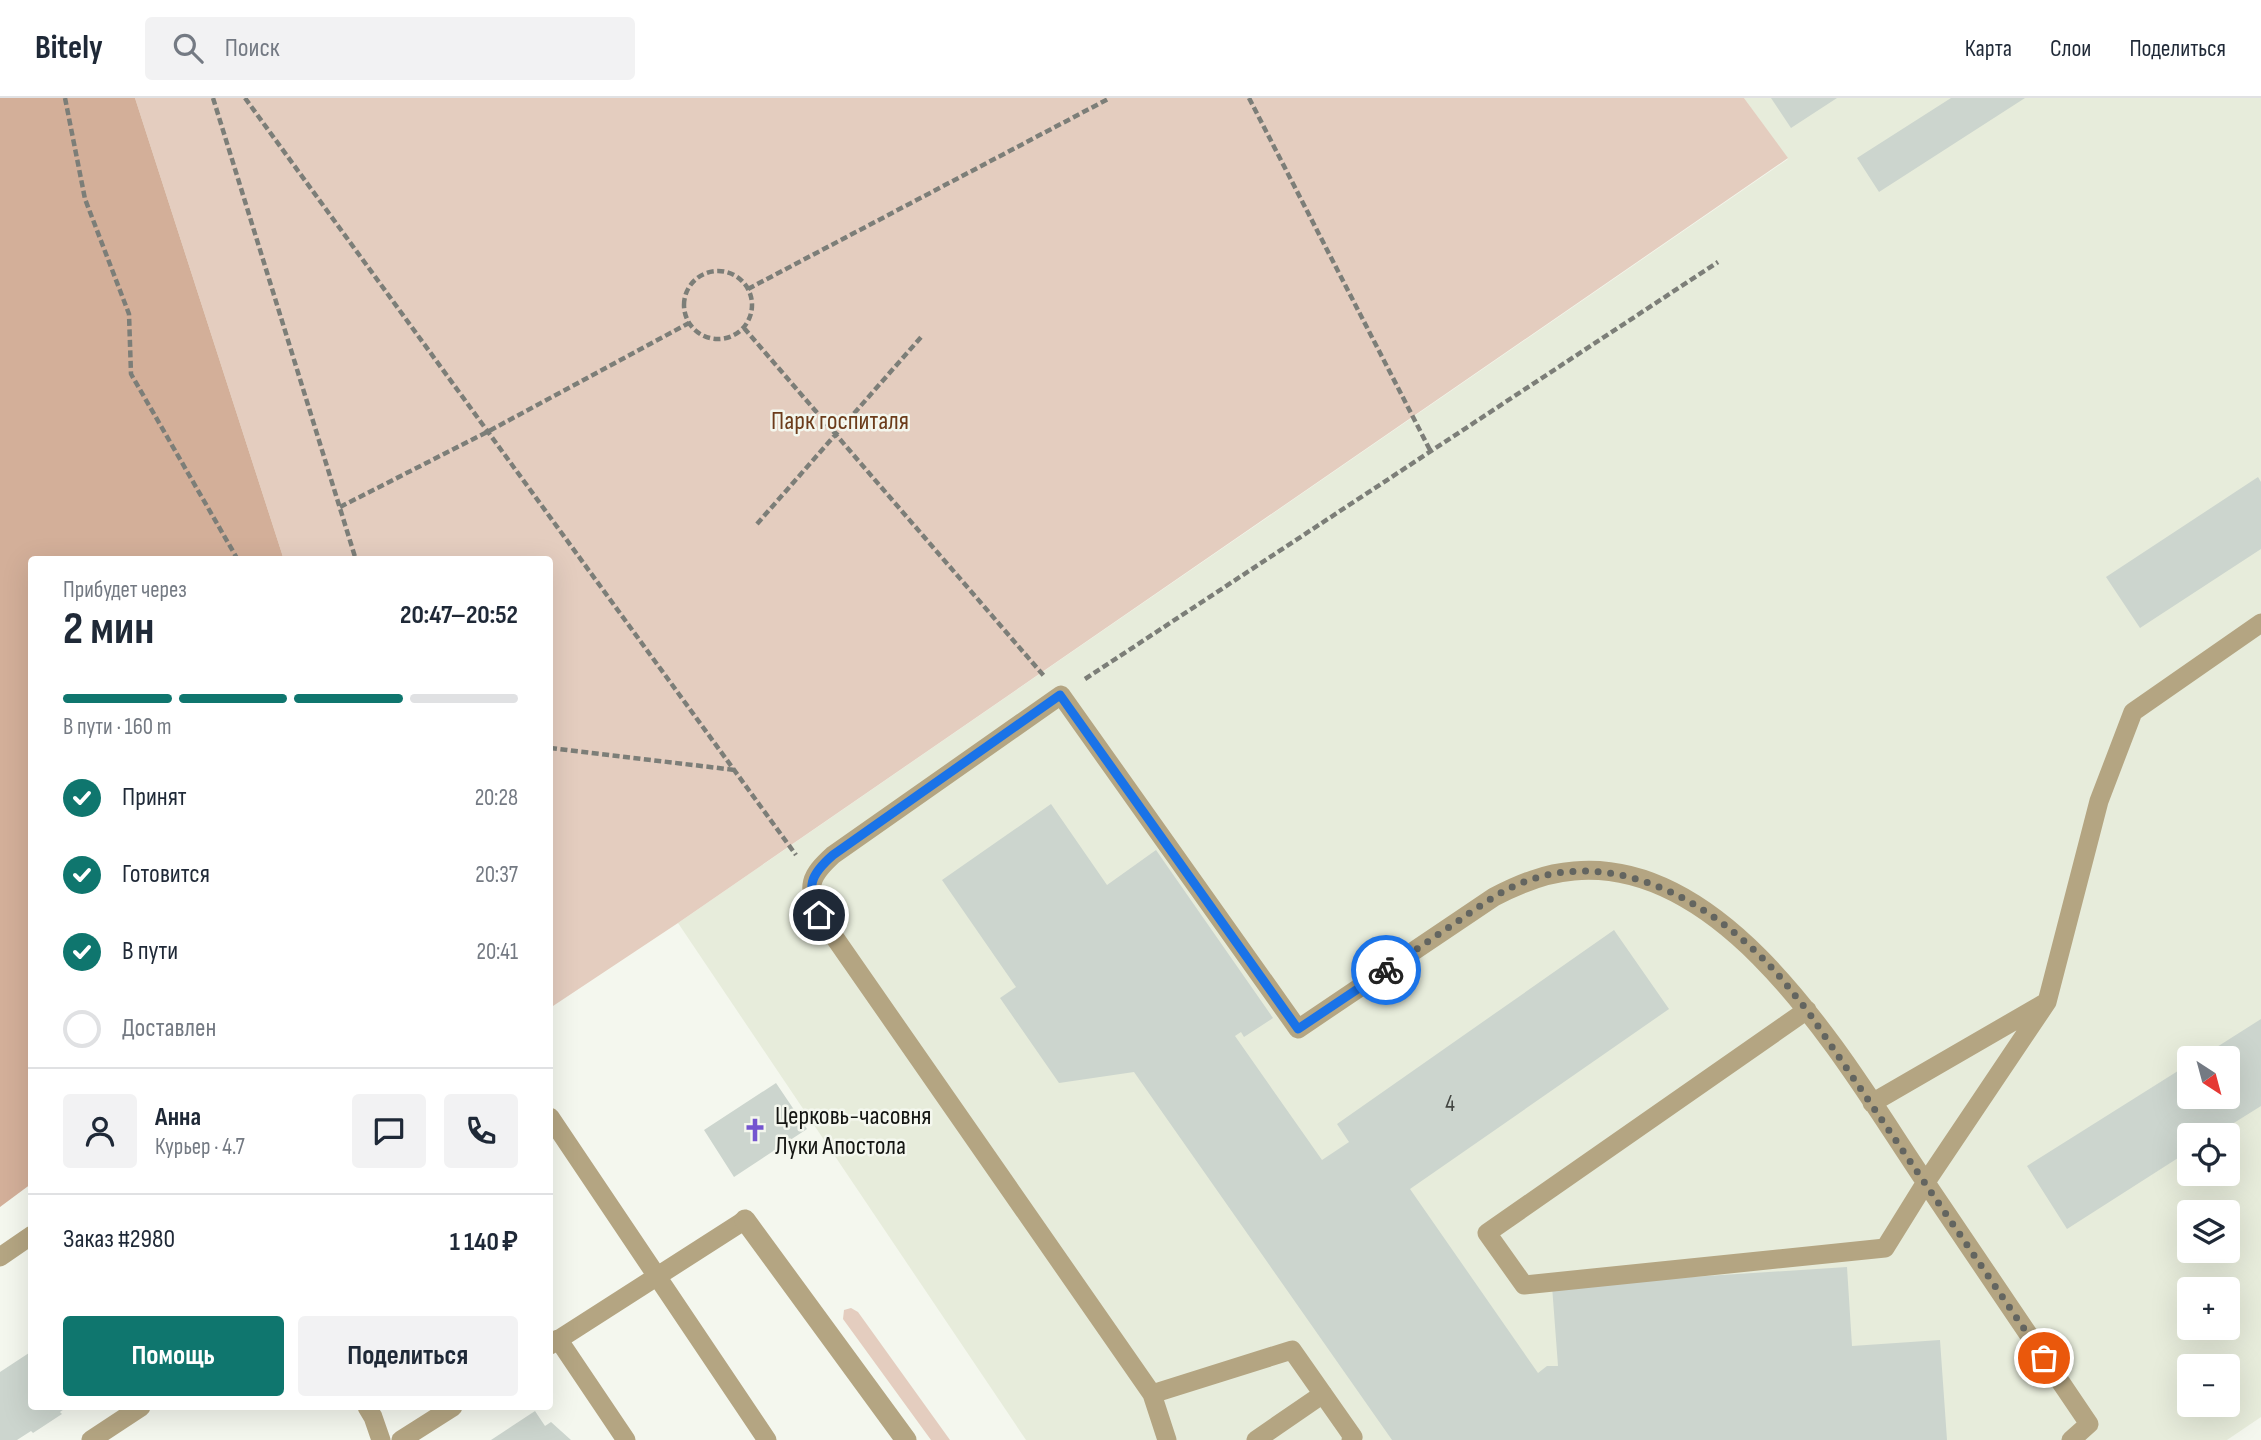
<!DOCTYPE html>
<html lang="ru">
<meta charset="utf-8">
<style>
body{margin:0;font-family:"Sofia Sans Condensed",sans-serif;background:#f2f2f3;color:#1f2937;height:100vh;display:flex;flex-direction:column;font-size:26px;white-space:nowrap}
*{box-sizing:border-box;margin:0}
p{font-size:23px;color:#747a83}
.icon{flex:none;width:38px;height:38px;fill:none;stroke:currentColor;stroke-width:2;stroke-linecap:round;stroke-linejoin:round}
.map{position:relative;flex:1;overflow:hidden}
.details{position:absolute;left:28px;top:458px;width:525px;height:854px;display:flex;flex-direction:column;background:#fff;border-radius:7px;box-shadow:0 7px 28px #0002}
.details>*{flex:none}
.needle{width:46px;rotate:144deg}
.fabs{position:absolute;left:2177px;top:948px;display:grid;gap:14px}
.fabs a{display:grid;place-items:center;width:63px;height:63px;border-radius:7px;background:#fff;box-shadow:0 7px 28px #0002;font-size:35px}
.pin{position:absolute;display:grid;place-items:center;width:60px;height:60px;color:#fff;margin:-30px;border:4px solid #fff;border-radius:50%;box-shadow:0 2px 7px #0007}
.courier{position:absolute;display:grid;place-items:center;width:70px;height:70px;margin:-35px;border:5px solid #1a73e8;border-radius:50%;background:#fff;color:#222;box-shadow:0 2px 9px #0007}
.head em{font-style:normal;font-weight:700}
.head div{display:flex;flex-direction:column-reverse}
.head{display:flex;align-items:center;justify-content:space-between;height:119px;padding:0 35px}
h1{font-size:46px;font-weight:700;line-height:52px}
.bar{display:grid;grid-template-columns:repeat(4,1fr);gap:10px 7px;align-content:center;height:84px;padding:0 35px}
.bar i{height:9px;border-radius:5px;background:#e0e1e3}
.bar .current{background:#0f766e}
.bar p{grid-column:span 4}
.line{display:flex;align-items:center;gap:18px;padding:0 35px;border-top:2px solid #e0e1e3}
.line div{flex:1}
.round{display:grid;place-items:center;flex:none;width:74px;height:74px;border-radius:7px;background:#f2f2f3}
ol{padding:0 35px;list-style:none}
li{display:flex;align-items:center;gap:21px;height:77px}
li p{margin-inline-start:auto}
li .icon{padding:7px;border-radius:50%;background:#0f766e;color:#fff;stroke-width:4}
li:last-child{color:#747a83}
li i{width:38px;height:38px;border:4px solid #e0e1e3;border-radius:50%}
.button{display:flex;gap:14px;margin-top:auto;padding:14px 35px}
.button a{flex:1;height:80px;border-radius:7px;background:#0f766e;color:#fff;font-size:28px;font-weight:700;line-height:80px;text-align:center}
.button a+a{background:#f2f2f3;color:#1f2937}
header{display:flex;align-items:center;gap:42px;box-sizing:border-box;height:98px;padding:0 35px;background:#fff;border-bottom:2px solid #e0e1e3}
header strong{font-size:33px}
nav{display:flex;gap:38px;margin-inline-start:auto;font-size:24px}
.search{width:490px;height:63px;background:#f2f2f3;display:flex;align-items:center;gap:18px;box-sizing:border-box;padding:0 24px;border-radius:7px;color:#747a83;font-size:26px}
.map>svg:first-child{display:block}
.built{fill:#e7ecdb;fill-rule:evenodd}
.green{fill:#e4cdbf}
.forest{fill:#d3af99}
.building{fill:#ccd5ce}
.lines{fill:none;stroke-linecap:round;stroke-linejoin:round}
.path{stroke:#7c7e78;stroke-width:4.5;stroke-dasharray:7 3.5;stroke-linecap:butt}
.service{stroke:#b4a582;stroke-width:19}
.minor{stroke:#b4a582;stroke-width:21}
.done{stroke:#636560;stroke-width:7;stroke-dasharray:0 12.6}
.route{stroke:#1a73e8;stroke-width:9}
.labels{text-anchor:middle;stroke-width:5;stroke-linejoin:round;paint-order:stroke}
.number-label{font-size:23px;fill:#434642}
.park-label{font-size:26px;fill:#6c3c1b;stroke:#f4f7ee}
.poi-label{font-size:26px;fill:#151613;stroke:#f4f7ee;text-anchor:start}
</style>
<header>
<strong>Bitely</strong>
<div class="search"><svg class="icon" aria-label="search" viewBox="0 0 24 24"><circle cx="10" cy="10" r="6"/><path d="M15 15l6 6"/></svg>Поиск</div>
<nav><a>Карта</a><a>Слои</a><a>Поделиться</a></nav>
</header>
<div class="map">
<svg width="2261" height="1342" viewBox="0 0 2261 1342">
<rect width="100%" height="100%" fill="#f4f7ee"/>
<!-- built -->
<path class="built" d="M1744,0H2261V1319L2227,1342H1026L678,825L1788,61ZM2189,961H2228V999H2189ZM2189,1038H2228V1076H2189ZM2189,1115H2228V1153H2189ZM2189,1192H2228V1230H2189ZM2189,1269H2228V1307H2189Z"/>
<!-- green -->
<path class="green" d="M135,0H1744L1788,60L678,825L550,910V462H284Z
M851,1210L858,1214L950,1342H931L843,1221L844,1212Z"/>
<!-- forest -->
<path class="forest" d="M0,0H135L284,462H32L31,1086L0,1109Z"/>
<!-- building -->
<path class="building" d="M1771,0H1837L1791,30Z
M1951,0H2025L1879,94L1857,60Z
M2258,379L2261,384V451L2140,530L2106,479Z
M1051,706L1107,787L1156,752L1273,920L1244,939L1241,934L1235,938L1322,1062L1349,1044L1337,1026L1614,832L1669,911L1410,1091L1538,1275L1547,1268H1558L1552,1188L1847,1169L1852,1248L1940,1242L1947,1342H1392L1134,974L1059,985L1000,900L1016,889L942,782Z
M2261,921V1008L2213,1038H2189V1053L2067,1131L2027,1068L2189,966V999H2228V961H2198Z
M776,985L807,1031L734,1079L704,1032Z
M32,1253V1309H67L60,1314L62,1316L33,1335L31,1333L17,1342H0V1274Z
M535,1313L545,1328L551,1324L571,1342H491Z"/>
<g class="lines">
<!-- path -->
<path class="path" d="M65,0L85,101L129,216L131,276L238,462
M213,0L356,462
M245,0L796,757
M1249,0L1431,354
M684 207a34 34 0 1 1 68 0a34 34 0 1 1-68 0Z
M748,191L1110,0
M744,230L1044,578
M340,409L489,333L689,225
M757,426L922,238
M1085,581L1718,164
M550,650L735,672"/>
<!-- service -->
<path class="service" d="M1807,912L1487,1135L1524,1187L1885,1150L1926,1084L2047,904L2099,703L2133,614L2261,525
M1872,1005L2043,906
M550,1019L767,1342
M0,1159L32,1137
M558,1241L626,1342
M550,1247L745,1122
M1152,1296L1292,1252L1353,1339L1351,1342
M367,1309L373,1319L381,1342
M91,1342L141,1309
M401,1342L453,1309
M1167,1342L1152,1296L819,817C806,788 810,778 833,757L1061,597L1298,931L1494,799C1519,786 1545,775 1574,773C1729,759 1846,966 1920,1076C1976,1159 2032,1242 2089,1326L2071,1342
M1256,1342L1323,1296"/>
<!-- minor -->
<path class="minor" d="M745,1122L906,1342"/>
</g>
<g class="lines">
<!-- done -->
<path class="done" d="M1386,872C1411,855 1436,838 1461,821C1480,808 1499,794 1521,785C1614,748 1710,803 1773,871C1785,884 1795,898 1807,912L2044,1260"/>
<!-- route -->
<path class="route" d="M819,817C806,788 810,777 833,757L1060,597L1298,931L1386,872"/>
</g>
<!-- icons -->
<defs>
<g id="church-bare" transform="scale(1.89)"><path d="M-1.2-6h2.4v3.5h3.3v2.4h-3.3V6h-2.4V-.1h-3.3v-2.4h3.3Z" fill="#7455cf" stroke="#f4f7ee" stroke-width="2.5" paint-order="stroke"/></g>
</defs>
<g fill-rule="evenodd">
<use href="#church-bare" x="755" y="1032"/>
</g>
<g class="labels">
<!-- number labels -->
<g class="number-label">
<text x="1450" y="1013">4</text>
</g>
<!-- park labels -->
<g class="park-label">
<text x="840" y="331">Парк госпиталя</text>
</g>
<!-- poi labels -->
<g class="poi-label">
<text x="775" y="1026">Церковь-часовня<tspan x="775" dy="30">Луки Апостола</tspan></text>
</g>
</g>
</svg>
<div class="fabs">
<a><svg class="needle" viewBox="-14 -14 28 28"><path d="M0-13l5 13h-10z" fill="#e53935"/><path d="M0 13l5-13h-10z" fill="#747a83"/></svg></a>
<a><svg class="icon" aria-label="locate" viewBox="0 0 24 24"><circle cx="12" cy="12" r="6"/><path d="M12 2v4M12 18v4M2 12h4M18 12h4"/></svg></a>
<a><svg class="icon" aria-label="layers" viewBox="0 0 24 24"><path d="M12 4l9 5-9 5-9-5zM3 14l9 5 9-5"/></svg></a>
<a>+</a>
<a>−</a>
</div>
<div class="pin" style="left:2044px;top:1260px;background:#ea580c"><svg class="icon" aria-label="bag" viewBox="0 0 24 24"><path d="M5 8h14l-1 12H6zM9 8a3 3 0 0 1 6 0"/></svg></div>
<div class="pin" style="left:819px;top:817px;background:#1f2937"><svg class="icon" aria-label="home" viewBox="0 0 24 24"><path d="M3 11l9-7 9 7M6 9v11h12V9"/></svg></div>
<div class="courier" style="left:1386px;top:872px"><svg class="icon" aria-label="bike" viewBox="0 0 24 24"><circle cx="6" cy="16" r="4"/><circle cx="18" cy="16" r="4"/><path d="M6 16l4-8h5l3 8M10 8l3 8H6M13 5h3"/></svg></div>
<section class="details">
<div class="head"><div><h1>2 мин</h1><p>Прибудет через</p></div><em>20:47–20:52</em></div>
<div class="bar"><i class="current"></i><i class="current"></i><i class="current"></i><i></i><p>В пути · 160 m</p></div>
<ol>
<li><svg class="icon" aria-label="check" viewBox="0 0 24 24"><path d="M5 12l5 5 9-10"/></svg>Принят<p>20:28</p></li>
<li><svg class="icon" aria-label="check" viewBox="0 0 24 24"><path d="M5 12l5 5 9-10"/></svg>Готовится<p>20:37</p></li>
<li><svg class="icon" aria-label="check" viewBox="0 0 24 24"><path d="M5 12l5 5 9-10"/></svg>В пути<p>20:41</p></li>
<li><i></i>Доставлен</li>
</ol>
<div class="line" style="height:126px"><a class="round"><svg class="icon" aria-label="person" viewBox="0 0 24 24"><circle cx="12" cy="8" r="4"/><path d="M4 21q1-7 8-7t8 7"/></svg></a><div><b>Анна</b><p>Курьер · 4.7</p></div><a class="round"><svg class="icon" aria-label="chat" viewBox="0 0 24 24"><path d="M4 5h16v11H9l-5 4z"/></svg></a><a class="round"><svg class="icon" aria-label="phone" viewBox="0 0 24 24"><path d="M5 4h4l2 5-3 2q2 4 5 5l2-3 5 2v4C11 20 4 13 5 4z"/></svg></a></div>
<div class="line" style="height:91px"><div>Заказ #2980</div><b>1 140 ₽</b></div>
<div class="button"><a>Помощь</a><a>Поделиться</a></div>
</section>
</div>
